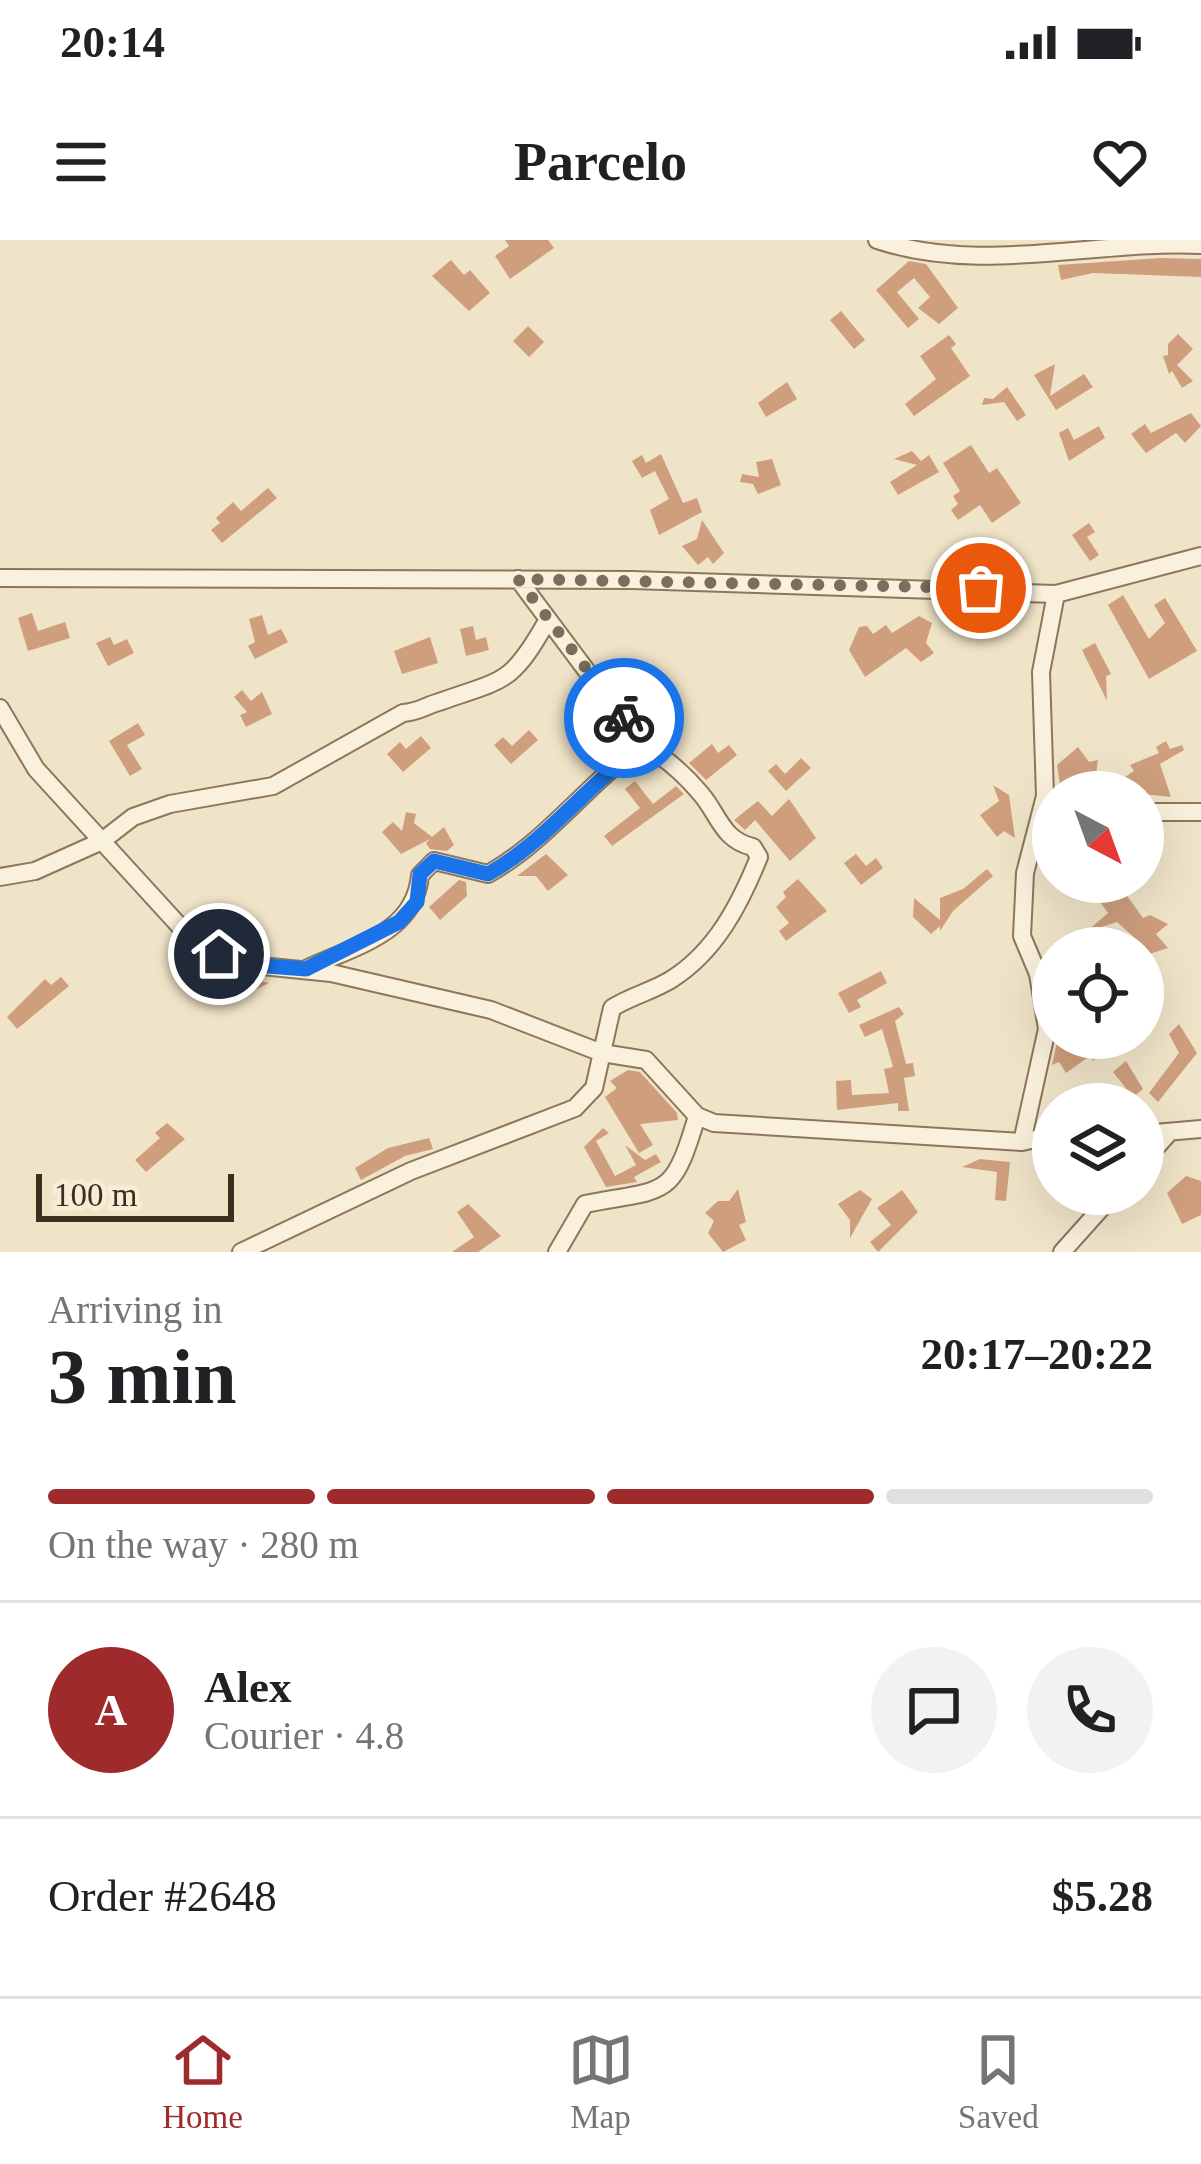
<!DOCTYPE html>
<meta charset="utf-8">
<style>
body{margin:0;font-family:Georgia,serif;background:#f2f2f2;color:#202124;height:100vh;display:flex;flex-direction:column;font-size:45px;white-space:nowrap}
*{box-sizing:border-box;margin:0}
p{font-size:39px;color:#757577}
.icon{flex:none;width:66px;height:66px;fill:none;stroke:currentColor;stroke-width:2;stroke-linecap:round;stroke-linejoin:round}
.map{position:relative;height:1012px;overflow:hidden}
.drawer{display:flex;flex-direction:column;background:#fff;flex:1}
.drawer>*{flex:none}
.needle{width:78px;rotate:139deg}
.buttons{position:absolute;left:1032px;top:531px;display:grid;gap:24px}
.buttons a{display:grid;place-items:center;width:132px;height:132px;border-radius:50%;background:#fff;box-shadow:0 12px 48px #0002;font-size:60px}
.scale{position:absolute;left:36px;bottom:30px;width:198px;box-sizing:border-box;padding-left:12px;border:6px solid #3d2e20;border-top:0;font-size:33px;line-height:42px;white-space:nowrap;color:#3d2e20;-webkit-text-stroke:9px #f7eed8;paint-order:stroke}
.pin{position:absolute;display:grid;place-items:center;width:102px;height:102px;color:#fff;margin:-51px;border:6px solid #fff;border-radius:50%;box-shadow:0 3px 12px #0007}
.courier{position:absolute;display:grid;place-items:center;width:120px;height:120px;margin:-60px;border:9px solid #1a73e8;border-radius:50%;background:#fff;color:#222;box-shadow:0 3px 15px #0007}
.summary em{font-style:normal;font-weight:600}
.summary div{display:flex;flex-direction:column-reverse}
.summary{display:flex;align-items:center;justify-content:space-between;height:204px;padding:0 48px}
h1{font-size:78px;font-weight:600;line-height:90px}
.bar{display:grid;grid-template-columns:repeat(4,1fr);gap:18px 12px;align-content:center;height:144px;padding:0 48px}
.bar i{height:15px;border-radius:9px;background:#e0e0e0}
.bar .on{background:#9e2a2b}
.bar p{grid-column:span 4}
.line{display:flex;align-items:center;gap:30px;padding:0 48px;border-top:3px solid #e0e0e0}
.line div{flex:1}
.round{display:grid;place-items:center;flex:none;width:126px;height:126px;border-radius:63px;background:#f2f2f2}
.status{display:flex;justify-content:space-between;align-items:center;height:84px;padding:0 60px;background:#fff;direction:ltr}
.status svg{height:33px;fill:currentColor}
header{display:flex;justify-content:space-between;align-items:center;height:156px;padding:0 48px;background:#fff;font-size:54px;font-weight:600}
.dock{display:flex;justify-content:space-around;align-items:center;height:168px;border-top:3px solid #e0e0e0;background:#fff;font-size:33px;color:#757577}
.dock a{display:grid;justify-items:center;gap:6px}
.dock .on{color:#9e2a2b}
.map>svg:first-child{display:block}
.building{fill:#cf9f7d}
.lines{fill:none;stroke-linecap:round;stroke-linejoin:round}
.minor-casing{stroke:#8d765c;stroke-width:20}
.minor{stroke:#faf1dc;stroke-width:16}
.done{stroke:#7c6e5b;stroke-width:12;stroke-dasharray:0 21.6}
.route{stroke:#1a73e8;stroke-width:15}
</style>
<div class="status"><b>20:14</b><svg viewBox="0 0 49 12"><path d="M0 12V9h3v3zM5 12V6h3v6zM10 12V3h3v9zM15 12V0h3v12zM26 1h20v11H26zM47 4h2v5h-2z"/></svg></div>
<header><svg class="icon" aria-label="menu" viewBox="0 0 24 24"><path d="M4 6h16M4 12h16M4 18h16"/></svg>Parcelo<svg class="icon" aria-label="heart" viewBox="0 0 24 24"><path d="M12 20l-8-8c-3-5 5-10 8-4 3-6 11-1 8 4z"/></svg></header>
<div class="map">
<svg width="1201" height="1012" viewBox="0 0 1201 1012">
<rect width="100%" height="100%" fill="#f0e4c8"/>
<!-- building -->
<path class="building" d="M505,0H548L554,8L510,39L495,16L509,6Z
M1161,18L1201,19V37L1093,33L1061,40L1058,25Z
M451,20L464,35L470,30L490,53L469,71L432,36Z
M909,21L926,24L958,68L939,84L918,68L930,57L914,38L897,52L919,79L908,88L876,50Z
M841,71L865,100L854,109L830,80Z
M528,86L544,102L529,117L513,101Z
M1178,94L1193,109L1177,125L1193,141L1182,148L1172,131L1169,134L1163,116L1168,115V104Z
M949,95L956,104L951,108L970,136L914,176L905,164L936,139L920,116Z
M1055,124L1050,156L1084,134L1093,147L1056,170L1034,135Z
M787,142L797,159L766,177L758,163Z
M1007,147L1026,175L1017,181L1004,162L982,165L984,158L993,159Z
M1191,173L1201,186L1185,203L1176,193L1146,213L1131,194L1145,184L1151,193Z
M1099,186L1105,198L1069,221L1059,193L1068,188L1074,200Z
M971,205L989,233L997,228L1021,263L992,283L980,265L958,280L951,270L958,264L953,256L960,251L943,223Z
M912,211L921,221L929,215L939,232L898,255L890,242L917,225L894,219Z
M661,214L683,263L697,258L702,272L659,295L650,270L669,259L655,231L642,238L632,221L642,215L646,223Z
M772,219L781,245L758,254L753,244L740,242L742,234L759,237L756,222Z
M268,248L277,258L222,303L211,290L220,283L216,278L233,262L241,271Z
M702,280L724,313L713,324L708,317L698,325L682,306L697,299Z
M1089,283L1095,292L1087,297L1099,315L1090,321L1072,295Z
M1123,355L1149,399L1165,383L1154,365L1165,358L1197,411L1149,439L1108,365Z
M32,373L38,391L65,382L70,398L28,411L18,378Z
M262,375L268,395L281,389L288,402L255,419L248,406L255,402L249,379Z
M919,376L932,383L926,403L934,413L921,422L906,408L865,437L849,410L859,387L867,386L873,394L886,385L892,393Z
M473,386L476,400L486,397L489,410L466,416L460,389Z
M110,397L114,405L127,399L134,413L108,426L96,403Z
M430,397L438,423L402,434L394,411Z
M1095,403L1111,434L1106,436L1107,461L1082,410Z
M664,436L683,470L658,495L636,476L660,456L652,446Z
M242,450L251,461L262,452L272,474L246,487L240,475L247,472L234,457Z
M138,483L145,495L127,505L142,529L130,536L109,501Z
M529,490L538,500L511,524L494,505L503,497L512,506Z
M421,496L431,508L403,532L387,514L400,502L406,509Z
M1166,501L1170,509L1182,505L1184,510L1160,524L1171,557L1123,552L1118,542L1134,531L1130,525L1159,513L1156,507Z
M712,504L718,513L729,505L737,515L706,540L689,523Z
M1078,507L1089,522L1098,520L1096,534L1103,542L1090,552H1061L1057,525Z
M801,518L811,528L786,551L768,531L776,524L785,534Z
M635,541L653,564L676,546L684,554L612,606L604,596L640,568L625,549Z
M993,545L1009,555L1015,598L1004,591L997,597L980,575L999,561Z
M789,559L816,598L790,621L755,580L745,590L734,580L758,561L772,576Z
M406,572L416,574L414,583L432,597L444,587L454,605L447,611L430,609L426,603L430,599L401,614L382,592L393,582L402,591Z
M546,614L568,635L548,651L536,636H517Z
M856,614L866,626L876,618L883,628L861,645L844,623Z
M987,629L993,636L953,671L940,691V686L931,694L913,677L914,658L940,680V658L963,649Z
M798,639L827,671L786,701L779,691L789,683L776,667L786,657L783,652Z
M459,640L466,642L467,656L440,680L429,667Z
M1063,642H1097L1113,661L1125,653L1143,678L1150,675L1168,684L1156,694L1168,708L1143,716L1146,708L1117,682L1086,692L1108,673L1095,655L1089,660L1080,649L1074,655Z
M881,731L887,743L857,760L861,767L849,773L838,753Z
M61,737L69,746L17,789L7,777L45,739L51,745Z
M243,737L269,743L230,762L223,746Z
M899,767L904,774L895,781L906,824L913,823L915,836L904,838L909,871H898V863L837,870L836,841L851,840L852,855L889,853L884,829L893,827L882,789L865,797L859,785Z
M1179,784L1197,813L1158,862L1149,853L1179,813L1169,794Z
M1058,798H1118L1093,821L1090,816L1066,833L1059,822L1052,825Z
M1126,821L1143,849L1133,857L1113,832Z
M628,830L640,832L677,873L678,880L640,884L653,905L639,913L605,857L617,848L610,841Z
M167,883L185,899L146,932L135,920L160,898L155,893Z
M603,888L609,893L596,901L615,936L636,925L625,905L645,920L656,914L661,922L634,937L637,942L606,947L584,907Z
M429,898L433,909L405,916L361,940L355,928L388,908Z
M980,919L1010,922L1006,961L995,960L997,932L962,927Z
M1186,936L1201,941V975L1182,984L1167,953Z
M738,949L746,982L739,985L746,1000L723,1012L708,993L714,981L705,973L718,961H729Z
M860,950L872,959L850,998V980L838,964Z
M902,950L918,972L878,1012L870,1002L891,985L877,968Z
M468,964L501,996L478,1012H452L474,997L457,972Z"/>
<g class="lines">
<!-- minor casing -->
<g class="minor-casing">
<path id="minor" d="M877,0C981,35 1094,0 1201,5
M0,338L632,340L1056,354L1201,316
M518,339L642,505
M0,468L36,529L196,704L242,724L331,733L491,770L602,813L646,820L697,876L714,883L1022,902L1053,895
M1143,572H1201
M0,637L35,631L102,601L133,577L170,564L273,546L403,473C419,472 425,466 439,462C504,439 511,445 547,381
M1143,894L1201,889
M1022,902L1047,789L1038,734L1022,696L1025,633L1045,556L1041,432L1056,354
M1143,922L1169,893
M241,1012L411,931L575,868L594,848L612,768C631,756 653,751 672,739C716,711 740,664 759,617L753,607C722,600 719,575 701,554C685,535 664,516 642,505C587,544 546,602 488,634L434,621L420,635C415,694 354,706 306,729
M557,1012L585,964C668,948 672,960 697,876
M1062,1012L1114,954"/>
</g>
<!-- minor -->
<use href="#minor" class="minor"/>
</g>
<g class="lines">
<!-- done -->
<path class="done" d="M624,478L518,339L981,348"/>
<!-- route -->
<path class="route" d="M219,714L242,724L306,729L399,682L417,662L420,634L434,621L488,634C546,602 588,544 642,505L624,478"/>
</g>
</svg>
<div class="buttons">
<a><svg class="needle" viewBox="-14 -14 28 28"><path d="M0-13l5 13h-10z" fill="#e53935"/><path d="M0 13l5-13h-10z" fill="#757577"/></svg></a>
<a><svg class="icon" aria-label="locate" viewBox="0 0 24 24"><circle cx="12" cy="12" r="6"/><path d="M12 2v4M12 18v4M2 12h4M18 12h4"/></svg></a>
<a><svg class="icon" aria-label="layers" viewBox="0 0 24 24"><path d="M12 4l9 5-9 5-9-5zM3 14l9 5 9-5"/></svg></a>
</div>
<div class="scale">100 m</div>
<div class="pin" style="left:981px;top:348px;background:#ea580c"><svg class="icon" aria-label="bag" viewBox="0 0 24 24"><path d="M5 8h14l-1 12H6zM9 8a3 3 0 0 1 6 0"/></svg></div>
<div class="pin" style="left:219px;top:714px;background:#1f2937"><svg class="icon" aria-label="home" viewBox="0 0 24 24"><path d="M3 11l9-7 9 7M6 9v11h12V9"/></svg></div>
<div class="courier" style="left:624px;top:478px"><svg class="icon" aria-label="bike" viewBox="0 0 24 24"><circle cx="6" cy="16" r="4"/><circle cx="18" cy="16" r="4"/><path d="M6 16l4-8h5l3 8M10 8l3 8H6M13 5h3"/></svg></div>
</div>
<section class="drawer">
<div class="summary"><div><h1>3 min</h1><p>Arriving in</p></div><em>20:17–20:22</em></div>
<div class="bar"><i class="on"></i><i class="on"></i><i class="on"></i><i></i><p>On the way · 280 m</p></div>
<div class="line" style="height:216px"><b class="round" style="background:#9e2a2b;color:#fff">A</b><div><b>Alex</b><p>Courier · 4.8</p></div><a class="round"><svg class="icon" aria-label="chat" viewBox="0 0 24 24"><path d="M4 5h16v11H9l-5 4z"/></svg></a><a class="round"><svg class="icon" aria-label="phone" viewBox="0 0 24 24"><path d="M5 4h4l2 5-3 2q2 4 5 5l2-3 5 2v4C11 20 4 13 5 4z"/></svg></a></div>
<div class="line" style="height:156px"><div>Order #2648</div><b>$5.28</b></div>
</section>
<nav class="dock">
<a class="on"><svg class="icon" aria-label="home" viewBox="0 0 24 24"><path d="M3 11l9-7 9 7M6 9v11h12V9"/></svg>Home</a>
<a><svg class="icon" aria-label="map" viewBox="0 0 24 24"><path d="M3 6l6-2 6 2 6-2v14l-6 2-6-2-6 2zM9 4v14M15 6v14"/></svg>Map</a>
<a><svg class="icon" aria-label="saved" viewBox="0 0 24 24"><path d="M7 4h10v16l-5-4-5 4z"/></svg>Saved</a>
</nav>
